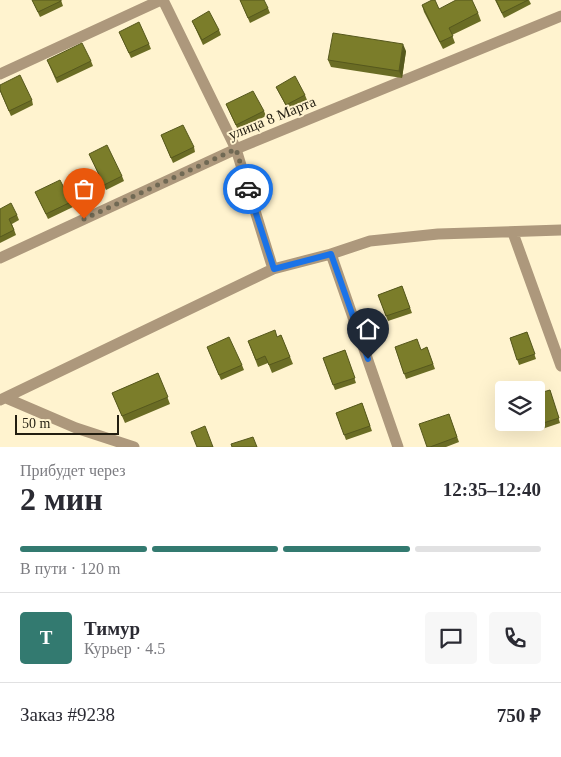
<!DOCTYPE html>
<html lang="ru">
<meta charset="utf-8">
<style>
body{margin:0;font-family:Georgia,serif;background:#f7f7f7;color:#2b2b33;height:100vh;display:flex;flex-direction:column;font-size:19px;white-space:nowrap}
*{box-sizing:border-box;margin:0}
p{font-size:16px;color:#7c7c81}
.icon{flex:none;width:28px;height:28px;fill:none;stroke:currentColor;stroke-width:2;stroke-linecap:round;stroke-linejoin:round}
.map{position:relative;height:447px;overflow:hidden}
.sheet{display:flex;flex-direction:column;background:#fff;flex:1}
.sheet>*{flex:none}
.controls{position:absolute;left:495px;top:381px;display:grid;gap:10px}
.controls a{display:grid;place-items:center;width:50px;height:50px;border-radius:5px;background:#fff;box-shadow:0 5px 20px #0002;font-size:25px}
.scale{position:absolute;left:15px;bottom:12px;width:104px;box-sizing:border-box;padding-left:5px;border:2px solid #231e11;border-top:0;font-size:14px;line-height:18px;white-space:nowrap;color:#231e11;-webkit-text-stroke:4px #fff3cf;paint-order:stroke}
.pin{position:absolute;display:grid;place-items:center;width:42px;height:42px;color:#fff;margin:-51px -21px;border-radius:50% 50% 50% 0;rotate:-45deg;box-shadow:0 0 5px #0007}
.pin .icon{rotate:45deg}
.courier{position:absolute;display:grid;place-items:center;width:50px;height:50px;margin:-25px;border:4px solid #1a73e8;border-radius:50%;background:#fff;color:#222;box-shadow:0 1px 6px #0007}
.overview em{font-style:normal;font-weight:700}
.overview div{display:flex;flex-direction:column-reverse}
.overview{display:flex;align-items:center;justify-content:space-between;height:85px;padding:0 20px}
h1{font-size:32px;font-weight:700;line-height:38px}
.bar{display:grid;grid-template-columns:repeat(4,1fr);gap:8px 5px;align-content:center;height:60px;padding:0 20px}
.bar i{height:6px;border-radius:4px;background:#e1e1e2}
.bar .on{background:#337a70}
.bar p{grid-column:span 4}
.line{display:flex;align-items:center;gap:12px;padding:0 20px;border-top:1px solid #e1e1e2}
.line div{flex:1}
.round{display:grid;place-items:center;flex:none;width:52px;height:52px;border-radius:5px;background:#f7f7f7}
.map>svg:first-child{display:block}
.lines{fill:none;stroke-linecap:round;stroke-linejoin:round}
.minor{stroke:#ad987c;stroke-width:11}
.wall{fill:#6a6c24}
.shaded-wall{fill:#56581d}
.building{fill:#7b7d2a;stroke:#56581d}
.done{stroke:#706954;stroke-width:5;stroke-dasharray:0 9}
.route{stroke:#1a73e8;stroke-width:6}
.labels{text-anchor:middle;stroke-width:4;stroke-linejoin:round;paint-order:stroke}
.street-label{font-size:15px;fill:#231e11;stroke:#fff3cf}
</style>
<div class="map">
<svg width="561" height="447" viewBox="0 0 561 447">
<rect width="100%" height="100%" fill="#fff3cf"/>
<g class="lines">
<!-- minor -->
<path class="minor" d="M163,0L236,149L273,269
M0,74L161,0
M513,233L561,366
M331,254L398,447
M0,258L236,149L561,16
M6,398L76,428L134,447
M0,400L273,269L331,254L370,241L438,234L561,230"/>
</g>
<!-- wall -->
<path class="wall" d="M32,0H61L63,6L40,17Z
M240,0L268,8L270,13L250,23Z
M495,0H529L531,4L504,18Z
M422,5L439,9L478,13L481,21L452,35L455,43L443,49L424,12Z
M192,21L219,30L221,35L203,45Z
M119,32L149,44L151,49L131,58Z
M406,51L402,78L331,67L328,60Z
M47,60L91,61L93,66L57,83Z
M0,85L32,100L33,105L11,116L0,91Z
M276,87L305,95L307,100L288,110Z
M226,104L264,111L266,116L238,130Z
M161,135L194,147L195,152L173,163Z
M89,154L122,176L124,181L106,190Z
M35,192L71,202L73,207L48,219Z
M0,209L17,215L19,220L12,224L16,235L0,243Z
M402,286L412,313L388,321L378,295Z
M527,332L536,359L519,365L510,338Z
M281,335L293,364L272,373L268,363L258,367L248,341L277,337Z
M207,347L242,365L244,370L221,380Z
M395,347L421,350L427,347L435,369L406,379Z
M345,350L356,383L335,390L323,358Z
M158,373L170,404L125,423L112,393Z
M550,390L560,423L536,431L533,422Z
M362,403L372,431L346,440L336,413Z
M449,414L459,442L446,447H427Z"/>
<!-- shaded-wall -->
<path class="shaded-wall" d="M403,44L406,51L402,78L399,71Z"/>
<!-- building -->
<path class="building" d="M32,0H61V1L38,12Z
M240,0H264L268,8L248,18Z
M432,0H435L439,9L456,0H472L478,13L449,28L453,36L440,42L422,5Z
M496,0H528L502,13Z
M209,11L219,30L202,40L192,21Z
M139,22L149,44L129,53L119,32Z
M333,33L403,44L399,71L328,60Z
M82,43L91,61L56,78L47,60Z
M20,75L32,100L9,111L0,90V85Z
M295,76L305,95L286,105L276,87Z
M253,91L264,111L236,125L226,104Z
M183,125L194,147L171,158L161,135Z
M107,145L122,176L104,185L89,154Z
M60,180L71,202L46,214L35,192Z
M11,203L17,215L9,219L14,230L0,237V209Z
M402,286L410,308L386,316L378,295Z
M275,330L277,337L281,335L290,357L269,365L265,356L256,360L248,341Z
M527,332L535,354L517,360L510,338Z
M229,337L242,365L219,375L207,347Z
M417,339L421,350L427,347L433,364L404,374L395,347Z
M345,350L355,378L333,385L323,358Z
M158,373L168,397L122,416L112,393Z
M550,390L559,418L534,426L533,422H536V394Z
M362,403L370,426L344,435L336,413Z
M449,414L457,437L430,447H427L419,424Z
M205,426L213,447H197L191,432Z
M253,437L257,447H232L231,444Z"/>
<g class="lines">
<!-- done -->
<path class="done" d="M84,219L236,149L248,189"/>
<!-- route -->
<path class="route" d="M248,189L274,269L331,254L368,359"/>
</g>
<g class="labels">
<!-- street labels -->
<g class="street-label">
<text transform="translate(272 118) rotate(-22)" y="5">улица 8 Марта</text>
</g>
</g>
</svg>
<div class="controls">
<a><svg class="icon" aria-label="layers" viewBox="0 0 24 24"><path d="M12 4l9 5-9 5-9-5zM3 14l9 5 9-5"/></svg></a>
</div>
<div class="scale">50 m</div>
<div class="pin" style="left:84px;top:219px;background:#ea580c"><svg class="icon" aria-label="bag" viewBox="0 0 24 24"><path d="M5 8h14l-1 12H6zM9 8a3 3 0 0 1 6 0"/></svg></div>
<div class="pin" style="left:368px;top:359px;background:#1f2937"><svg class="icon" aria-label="home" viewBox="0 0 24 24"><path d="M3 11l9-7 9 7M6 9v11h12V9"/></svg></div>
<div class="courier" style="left:248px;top:189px"><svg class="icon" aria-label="car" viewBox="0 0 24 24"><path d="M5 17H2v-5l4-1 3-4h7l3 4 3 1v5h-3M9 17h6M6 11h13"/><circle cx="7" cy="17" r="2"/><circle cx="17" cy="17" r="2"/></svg></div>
</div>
<section class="sheet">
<div class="overview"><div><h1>2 мин</h1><p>Прибудет через</p></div><em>12:35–12:40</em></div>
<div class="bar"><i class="on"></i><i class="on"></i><i class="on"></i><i></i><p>В пути · 120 m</p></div>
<div class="line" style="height:90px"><b class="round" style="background:#337a70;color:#fff">Т</b><div><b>Тимур</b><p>Курьер · 4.5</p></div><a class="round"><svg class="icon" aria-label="chat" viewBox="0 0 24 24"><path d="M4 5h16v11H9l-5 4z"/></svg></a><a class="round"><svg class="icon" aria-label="phone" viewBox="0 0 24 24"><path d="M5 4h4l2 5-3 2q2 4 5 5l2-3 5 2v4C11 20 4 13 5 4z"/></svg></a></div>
<div class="line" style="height:65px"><div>Заказ #9238</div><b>750 ₽</b></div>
</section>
